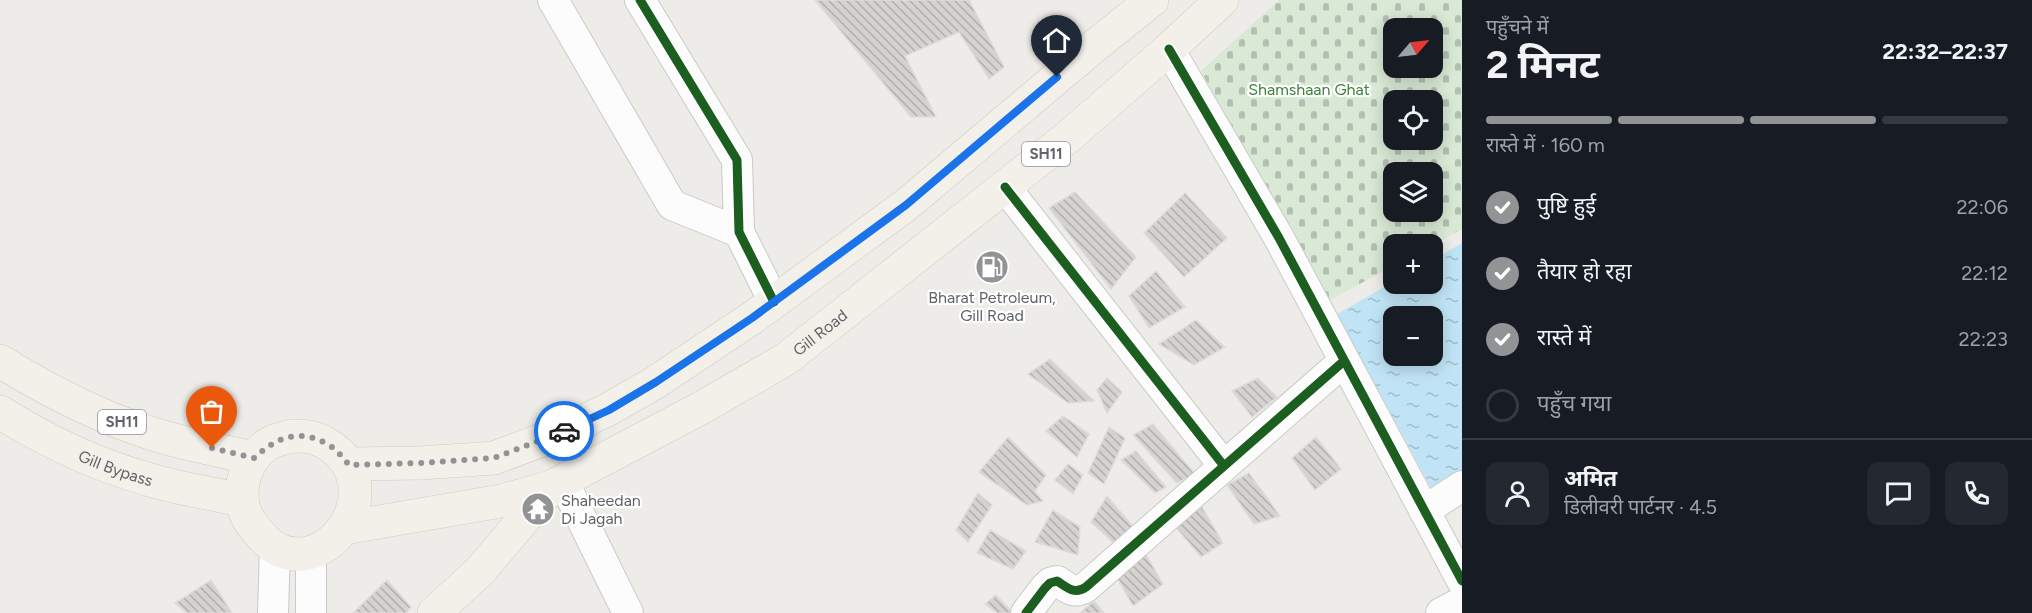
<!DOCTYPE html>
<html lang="hi">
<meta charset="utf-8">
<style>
body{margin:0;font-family:Figtree,"Noto Sans Devanagari",sans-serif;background:#242831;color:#f1f3f6;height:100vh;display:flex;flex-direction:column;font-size:22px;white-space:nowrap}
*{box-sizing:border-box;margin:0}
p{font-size:20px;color:#9ea1a6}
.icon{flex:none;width:33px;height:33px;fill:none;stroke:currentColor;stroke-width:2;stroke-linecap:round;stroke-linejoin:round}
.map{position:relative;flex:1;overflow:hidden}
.side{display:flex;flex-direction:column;background:#171b24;width:570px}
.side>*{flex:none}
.needle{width:39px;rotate:62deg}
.fabs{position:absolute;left:1383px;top:18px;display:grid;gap:12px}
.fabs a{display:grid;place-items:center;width:60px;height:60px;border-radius:12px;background:#171b24;box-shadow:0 3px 15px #0003;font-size:30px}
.pin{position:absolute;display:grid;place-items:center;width:51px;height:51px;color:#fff;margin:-62px -26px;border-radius:50% 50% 50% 0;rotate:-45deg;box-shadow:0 0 6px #0007}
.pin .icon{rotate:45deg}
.courier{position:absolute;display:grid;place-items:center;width:60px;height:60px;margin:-30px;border:4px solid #1a73e8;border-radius:50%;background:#fff;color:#222;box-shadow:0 2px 8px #0007}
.overview em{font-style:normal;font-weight:700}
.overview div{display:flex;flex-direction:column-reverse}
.overview{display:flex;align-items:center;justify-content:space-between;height:102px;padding:0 24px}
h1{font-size:39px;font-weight:700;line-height:45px}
.bar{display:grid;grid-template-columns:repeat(4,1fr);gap:9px 6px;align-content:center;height:72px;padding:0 24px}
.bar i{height:8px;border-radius:4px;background:#363941}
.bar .selected{background:#919394}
.bar p{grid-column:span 4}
.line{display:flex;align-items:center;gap:15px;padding:0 24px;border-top:2px solid #363941}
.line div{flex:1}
.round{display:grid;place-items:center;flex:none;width:63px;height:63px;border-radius:12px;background:#242831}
ol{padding:0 24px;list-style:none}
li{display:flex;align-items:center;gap:18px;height:66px}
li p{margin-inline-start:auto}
li .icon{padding:6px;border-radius:50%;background:#919394;color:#fff;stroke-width:4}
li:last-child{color:#9ea1a6}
li i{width:33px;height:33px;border:3px solid #363941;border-radius:50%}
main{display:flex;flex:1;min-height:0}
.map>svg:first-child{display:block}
.cemetery{fill:url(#cemetery-stones);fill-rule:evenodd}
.water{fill:url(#water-ripples);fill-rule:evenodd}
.building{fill:url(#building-back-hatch);stroke:#dedcd8;stroke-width:1.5}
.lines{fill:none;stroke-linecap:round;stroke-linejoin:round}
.minor-casing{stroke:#cacaca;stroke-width:32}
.major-casing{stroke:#d5cab8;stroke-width:34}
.minor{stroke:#fcfcfc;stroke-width:30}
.major{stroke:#f3f0ea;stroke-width:33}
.cycleway-casing{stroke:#fff;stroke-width:13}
.cycleway{stroke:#1b5e20;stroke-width:9}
.done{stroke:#919394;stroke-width:6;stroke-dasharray:0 10.8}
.route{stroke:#1a73e8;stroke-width:8}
.labels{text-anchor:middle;stroke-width:4.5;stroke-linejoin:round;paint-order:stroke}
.shield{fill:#fff;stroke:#8f9295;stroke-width:1.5}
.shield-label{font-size:15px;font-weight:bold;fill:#5f6367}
.park-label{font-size:16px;fill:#3c8339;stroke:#fff}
.poi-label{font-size:16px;fill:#5f6367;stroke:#fff}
.street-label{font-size:16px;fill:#5f6367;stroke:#fff}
</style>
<main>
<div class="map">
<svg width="1462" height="613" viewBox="0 0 1462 613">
<defs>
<pattern id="cemetery-stones" width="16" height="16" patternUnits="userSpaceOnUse" patternTransform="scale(1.5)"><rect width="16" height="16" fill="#d9e9d5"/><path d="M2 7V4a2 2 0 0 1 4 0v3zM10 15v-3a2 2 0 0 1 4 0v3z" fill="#b3c0b1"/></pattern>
<pattern id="water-ripples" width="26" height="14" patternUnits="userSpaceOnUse" patternTransform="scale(1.5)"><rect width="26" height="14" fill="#c0e4f6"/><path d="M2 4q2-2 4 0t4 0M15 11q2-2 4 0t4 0" fill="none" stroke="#9fbccb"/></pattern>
<pattern id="building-back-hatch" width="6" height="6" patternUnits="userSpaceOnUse" patternTransform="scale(1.5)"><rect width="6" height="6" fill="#d5d3d2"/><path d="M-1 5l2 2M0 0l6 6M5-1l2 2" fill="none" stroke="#b0afae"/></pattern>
</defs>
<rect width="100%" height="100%" fill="#eeece9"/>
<!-- cemetery -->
<path class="cemetery" d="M1279,0H1462V229L1433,245L1394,244L1393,266L1328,301L1201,71ZM1394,28H1432V68H1394ZM1394,100H1432V140H1394ZM1394,172H1432V212H1394Z"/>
<!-- water -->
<path class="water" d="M1462,243V502L1444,512L1337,314L1393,282L1394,284H1432L1433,260ZM1394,316H1432V356H1394Z"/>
<!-- building -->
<path class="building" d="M815,0H969L1004,67L989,79L959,32L905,56L936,117H911Z
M1075,192L1136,257L1111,289L1049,208Z
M1185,193L1227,238L1184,277L1144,233Z
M1156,271L1185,307L1149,328L1129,296Z
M1196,320L1225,347L1194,365L1159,344Z
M1050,359L1094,401L1068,403L1028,374Z
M1107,378L1122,392L1107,413L1097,390Z
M1258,378L1277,397L1252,417L1232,391Z
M1063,416L1089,434L1077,457L1046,431Z
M1153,424L1195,474L1177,483L1133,435Z
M1109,427L1125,438L1104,484L1088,473Z
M1008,437L1046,475L1035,491L1043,501L1027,505L979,472Z
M1316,437L1341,469L1315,490L1292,458Z
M1136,451L1166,487L1155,493L1121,460Z
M1068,464L1083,475L1073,494L1055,480Z
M1249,473L1280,516L1254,524L1227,485Z
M978,493L992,505L968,542L956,530Z
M1107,496L1136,530L1119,548L1091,522Z
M1202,507L1223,543L1201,557L1173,524Z
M1053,510L1080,527L1078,555L1035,542Z
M990,530L1026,551L1013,569L977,553Z
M1144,551L1163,584L1133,606L1116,576Z
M211,580L232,613H187L175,603Z
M387,580L411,607L406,613H353Z
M996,595L1013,613H997L985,604Z
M1094,601L1104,613H1080Z"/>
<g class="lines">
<!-- minor casing -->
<g class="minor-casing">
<path id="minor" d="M553,0L672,205L739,232
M640,0L737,160L739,232L774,302
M1169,49L1279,238L1462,581
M1005,187L1224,466
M563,481L628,613
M1424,511L1462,486
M273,613L275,548
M311,613V552
M1026,613L1045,588L1050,583L1057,581C1068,588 1074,595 1086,587L1344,361
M1441,613L1462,602"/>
</g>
<!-- major casing -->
<g class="major-casing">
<g id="major">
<path d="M0,361C47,390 97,416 150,433C183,444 219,450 253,458"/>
<path id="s1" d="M0,412C46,441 94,464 147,479C178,489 211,493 242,500"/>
<path d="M291,436C299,436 307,436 314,438C324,441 334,448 341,455C381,500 328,574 277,549C268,544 260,535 254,527C232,502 242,460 270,443C276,440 285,438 291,436Z"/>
<path d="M349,464L421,463L494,458L555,435L609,409L656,382L752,318L906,205L1091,49L1152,0"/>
<path id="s2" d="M344,528L501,501L551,487L701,408L786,359L1068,137L1169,49L1222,0"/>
<path d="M434,613L480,571L551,487"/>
</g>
</g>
<!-- minor -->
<use href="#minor" class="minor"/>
<!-- major -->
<use href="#major" class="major"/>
<!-- cycleway casing -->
<g class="cycleway-casing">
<path id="cycleway" d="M640,0L737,160L739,232L774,302
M1169,49L1279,238L1462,581
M1005,187L1224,466
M1026,613L1045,588L1050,583L1057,581C1068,588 1074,595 1086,587L1344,361"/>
</g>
<!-- cycleway -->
<use href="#cycleway" class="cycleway"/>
</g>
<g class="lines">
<!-- done -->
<path class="done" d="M212,448L254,458C278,436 302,427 332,447C338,451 344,459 349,465L421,463L494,458L564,431"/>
<!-- route -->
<path class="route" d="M564,431L609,410L656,382L752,318L906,205L1057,77"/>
</g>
<!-- icons -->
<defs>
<g id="fuel-disc" transform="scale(1.725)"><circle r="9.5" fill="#919394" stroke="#fff"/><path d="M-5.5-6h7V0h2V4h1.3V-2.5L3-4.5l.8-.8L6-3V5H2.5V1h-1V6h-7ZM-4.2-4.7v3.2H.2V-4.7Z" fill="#fff"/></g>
<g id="temple-disc" transform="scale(1.725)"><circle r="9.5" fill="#919394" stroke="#fff"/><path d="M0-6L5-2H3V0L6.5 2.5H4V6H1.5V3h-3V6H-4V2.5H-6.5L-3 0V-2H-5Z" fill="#fff"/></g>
</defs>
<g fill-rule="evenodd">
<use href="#fuel-disc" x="992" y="267"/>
<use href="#temple-disc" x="538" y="509"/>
</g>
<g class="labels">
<!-- shield labels -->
<g class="shield">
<rect x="1022" y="142" width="48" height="24" rx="4.5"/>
<rect x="98" y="410" width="48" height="24" rx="4.5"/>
</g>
<g class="shield-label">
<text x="1046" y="159">SH11</text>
<text x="122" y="427">SH11</text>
</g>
<!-- park labels -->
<g class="park-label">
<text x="1309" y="95">Shamshaan Ghat</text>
</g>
<!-- poi labels -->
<g class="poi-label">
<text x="992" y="303">Bharat Petroleum,<tspan x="992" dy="18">Gill Road</tspan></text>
<text x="561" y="506" text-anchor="start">Shaheedan<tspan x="561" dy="18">Di Jagah</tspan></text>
</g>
<!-- street labels -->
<g class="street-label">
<text dy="6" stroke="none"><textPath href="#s2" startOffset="522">Gill Road</textPath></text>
<text dy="6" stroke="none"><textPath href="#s1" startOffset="129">Gill Bypass</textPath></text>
</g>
</g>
</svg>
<div class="fabs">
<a><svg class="needle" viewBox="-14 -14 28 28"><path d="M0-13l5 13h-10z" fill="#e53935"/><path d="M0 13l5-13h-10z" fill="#9ea1a6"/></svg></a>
<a><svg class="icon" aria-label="locate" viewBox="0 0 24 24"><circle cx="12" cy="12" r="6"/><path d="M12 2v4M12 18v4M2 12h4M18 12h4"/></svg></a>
<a><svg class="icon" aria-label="layers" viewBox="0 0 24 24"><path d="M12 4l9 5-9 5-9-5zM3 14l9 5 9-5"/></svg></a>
<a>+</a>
<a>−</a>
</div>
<div class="pin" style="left:212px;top:448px;background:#ea580c"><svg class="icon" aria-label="bag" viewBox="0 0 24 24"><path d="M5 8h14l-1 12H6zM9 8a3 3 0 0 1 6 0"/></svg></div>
<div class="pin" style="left:1057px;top:77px;background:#1f2937"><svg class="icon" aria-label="home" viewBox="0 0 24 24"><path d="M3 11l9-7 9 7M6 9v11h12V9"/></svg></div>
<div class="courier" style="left:564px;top:431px"><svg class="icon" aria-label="car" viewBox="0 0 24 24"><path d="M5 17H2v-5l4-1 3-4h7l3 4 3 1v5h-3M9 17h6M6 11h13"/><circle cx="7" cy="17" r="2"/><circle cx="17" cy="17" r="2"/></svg></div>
</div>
<section class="side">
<div class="overview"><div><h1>2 मिनट</h1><p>पहुँचने में</p></div><em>22:32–22:37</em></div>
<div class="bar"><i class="selected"></i><i class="selected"></i><i class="selected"></i><i></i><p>रास्ते में · 160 m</p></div>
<ol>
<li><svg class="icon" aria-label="check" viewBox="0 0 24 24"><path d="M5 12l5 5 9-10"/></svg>पुष्टि हुई<p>22:06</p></li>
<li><svg class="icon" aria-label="check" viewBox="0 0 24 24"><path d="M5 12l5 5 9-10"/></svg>तैयार हो रहा<p>22:12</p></li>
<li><svg class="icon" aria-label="check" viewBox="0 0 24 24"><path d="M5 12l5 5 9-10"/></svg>रास्ते में<p>22:23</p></li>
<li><i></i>पहुँच गया</li>
</ol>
<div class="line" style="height:108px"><a class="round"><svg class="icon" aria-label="person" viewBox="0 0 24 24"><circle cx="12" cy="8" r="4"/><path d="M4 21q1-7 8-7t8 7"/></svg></a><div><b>अमित</b><p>डिलीवरी पार्टनर · 4.5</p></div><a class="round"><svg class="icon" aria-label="chat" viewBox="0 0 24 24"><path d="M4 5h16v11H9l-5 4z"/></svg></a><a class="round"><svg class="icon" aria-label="phone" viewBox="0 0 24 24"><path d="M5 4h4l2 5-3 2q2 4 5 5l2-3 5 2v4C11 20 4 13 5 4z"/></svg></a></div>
</section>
</main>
